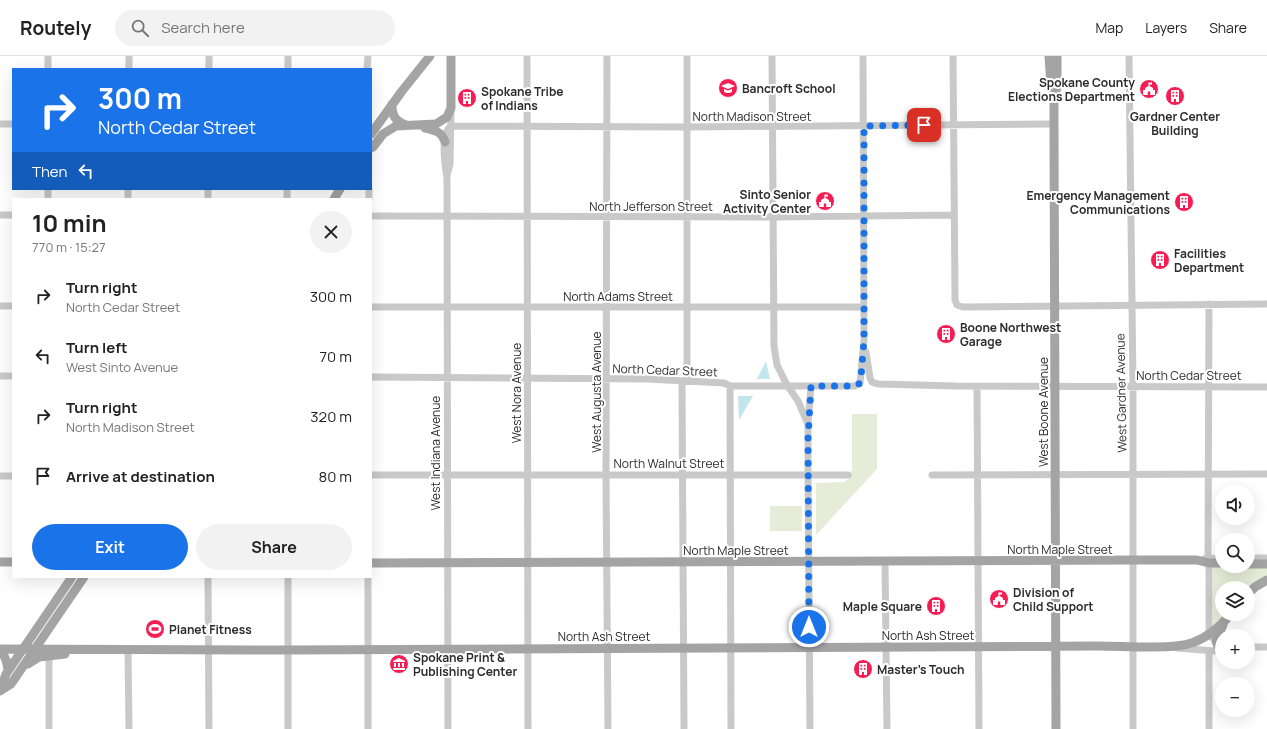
<!DOCTYPE html>
<meta charset="utf-8">
<style>
body{margin:0;font-family:Manrope,sans-serif;background:#f2f2f2;color:#222;height:100vh;display:flex;flex-direction:column;font-size:15px;white-space:nowrap}
*{box-sizing:border-box;margin:0}
p{font-size:13px;color:#767676}
.icon{flex:none;width:22px;height:22px;fill:none;stroke:currentColor;stroke-width:2;stroke-linecap:round;stroke-linejoin:round}
.map{position:relative;flex:1;overflow:hidden}
.sheet{position:absolute;left:12px;top:142px;width:360px;height:380px;display:flex;flex-direction:column;background:#fff;border-radius:0px;box-shadow:0 4px 16px #0002}
.sheet>*{flex:none}
.hud{position:absolute;left:12px;top:12px;width:360px;height:122px;border-radius:0px;box-shadow:0 4px 16px #0002;background:#1a73e8;color:#fff;overflow:hidden}
.buttons{position:absolute;left:1215px;top:429px;display:grid;gap:8px}
.buttons a{display:grid;place-items:center;width:40px;height:40px;border-radius:50%;background:#fff;box-shadow:0 4px 16px #0002;font-size:20px}
.pin{position:absolute;display:grid;place-items:center;width:34px;height:34px;color:#fff;margin:-17px;border-radius:8px;box-shadow:0 2px 6px #0006}
.me{position:absolute;width:44px;margin:-22px;rotate:0deg;stroke-linejoin:round;filter:drop-shadow(0 0 3px #0008)}
.turn{display:flex;align-items:center;gap:14px;height:84px;padding:0 20px;font-size:18px}
.turn .icon{width:52px;height:52px;stroke-width:2.5}
.turn b{display:block;font-size:28px;line-height:34px}
.then{display:flex;align-items:center;height:38px;padding:0 20px;background:#0003;gap:8px;font-size:15px}
.round{display:grid;place-items:center;flex:none;width:42px;height:42px;border-radius:21px;background:#f2f2f2}
.headline{display:flex;align-items:center;justify-content:space-between;height:68px;padding:0 20px}
h1{font-size:24px;font-weight:700;line-height:30px}
.action{display:flex;gap:8px;margin-top:auto;padding:8px 20px}
.action a{flex:1;height:46px;border-radius:24px;background:#1a73e8;color:#fff;font-size:16px;font-weight:700;line-height:46px;text-align:center}
.action a+a{background:#f2f2f2;color:#222}
ul{padding:0;list-style:none}
li{display:flex;align-items:center;gap:12px;height:60px;padding:0 20px}
li div{flex:1}
li b{display:block;font-size:15px}
li em{font-style:normal}
header{display:flex;align-items:center;gap:24px;box-sizing:border-box;height:56px;padding:0 20px;background:#fff;border-bottom:1px solid #e0e0e0}
header strong{font-size:19px}
nav{display:flex;gap:22px;margin-inline-start:auto;font-size:14px}
.search{width:280px;height:36px;background:#f2f2f2;display:flex;align-items:center;gap:10px;box-sizing:border-box;padding:0 14px;border-radius:22px;color:#767676;font-size:15px}
.map>svg:first-child{display:block}
</style>
<header>
<strong>Routely</strong>
<div class="search"><svg class="icon" aria-label="search" viewBox="0 0 24 24"><circle cx="10" cy="10" r="6"/><path d="M15 15l6 6"/></svg>Search here</div>
<nav><a>Map</a><a>Layers</a><a>Share</a></nav>
</header>
<div class="map">
<svg width="1267" height="673" viewBox="0 0 1267 673">
<rect width="100%" height="100%" fill="#fff"/>
<!-- green -->
<path fill="#e6ecd8" d="M852,358h25v55l-61,66v-52l28,-1 5,-4 3,-8z
M802,450v25h-32v-25z
M1214,510l53,2v9l-19,11h-26v26h4l-13,12v-59z"/>
<!-- water -->
<path fill="#c2e5ee" d="M766,305l4,18h-13z
M738,340h15l-14,24z"/>
<g fill="none" stroke-linecap="round" stroke-linejoin="round">
<!-- minor -->
<path stroke="#c9c9c9" stroke-width="7" d="M527,0l1,673
M607,0l-1,419 2,254
M772,0l2,290 3,19 10,20 11,16 10,23
M953,0l2,239v5l2,5 6,2 304,-3
M1129,0l4,330v343
M48,13v-13
M129,13v-13
M209,13v-13
M288,13v-13
M367,13l1,-13
M0,68h13
M451,70l236,1 367,-3
M447,119l3,-11 1,-54
M48,133v10
M128,143v-10
M208,143v-10
M287,143v-10
M369,143v-10
M0,159h13
M371,160l403,1 180,-2
M0,250h13
M371,251h493
M866,296l4,26 2,4 6,2 77,2 312,1
M0,320h13
M371,321l276,2 77,4 6,3h125l5,-3 4,-43 -1,-284
M682,325l2,348
M687,325v-325
M730,330l1,343
M977,330l2,343
M371,419h477
M932,419l335,-1
M0,420h13
M1208,502l1,-254
M1248,502h19
M1204,503l18,-1
M885,505l2,168
M1209,507v71l2,3
M208,521l1,152
M288,521v152
M368,521v152
M1248,591h19
M1177,592l37,3 8,-4
M128,594l1,79
M1209,595v78
M49,599v74
M448,673l-1,-551c-2,-12 -7,-45 4,-52
M810,673l-2,-260v-45l3,-38"/>
<!-- major -->
<path stroke="#a4a4a4" stroke-width="9" d="M1049,0l2,30 3,9v29l2,605
M1054,38l3,-6v-32
M392,48c0,12 3,17 14,21
M425,72c10,2 17,4 20,14
M371,78l31,-43 28,-35
M371,92l2,-1 10,-13 13,-8 40,-2 11,-7 4,-9v-52
M334,143l6,-10
M0,506h13
M371,507l762,-3h64l12,3h13
M1248,508h19
M1248,538l7,-7 12,-7
M1221,591l-3,-1 -2,-5 7,-16
M0,593l288,1 809,-4c16,0 33,1 49,1 39,1 58,-2 85,-33
M0,596c6,4 7,11 8,18
M28,608l11,-7 26,-3
M0,635l11,-7 73,-107
M0,635l6,-17 66,-97"/>
</g>
<g fill="none" stroke-linecap="round" stroke-linejoin="round">
<!-- route -->
<path stroke="#1a73e8" stroke-width="7" stroke-dasharray="0 12.6" d="M809,571l-1,-188 3,-53h45l4,-3 1,-6 3,-37v-214l60,-1"/>
</g>
<!-- icons -->
<defs>
<symbol id="school-disc" viewBox="-11 -11 22 22"><circle r="9.5" fill="#f51d54" stroke="#fff"/><path d="M0-5L7-2L0 1L-7-2ZM-4 1L0 2.5L4 1V4Q0 6-4 4Z" fill="#fff"/></symbol>
<symbol id="civic-disc" viewBox="-11 -11 22 22"><circle r="9.5" fill="#f51d54" stroke="#fff"/><path d="M-.6-6.5H3V-4.5H.6V-3L4-1V1h2V6H-6V1h2V-1L-.6-3ZM-1.2 2.5V6h2.4V2.5Z" fill="#fff"/></symbol>
<symbol id="building-disc" viewBox="-11 -11 22 22"><circle r="9.5" fill="#f51d54" stroke="#fff"/><path d="M-4-6H4V6H1V3H-1V6H-4ZM-2.5-4.3h1.7v1.8h-1.7ZM.8-4.3h1.7v1.8H.8ZM-2.5-1h1.7V.8h-1.7ZM.8-1h1.7V.8H.8Z" fill="#fff"/></symbol>
<symbol id="stadium-disc" viewBox="-11 -11 22 22"><circle r="9.5" fill="#f51d54" stroke="#fff"/><path d="M0-5a6.5 5 0 1 0 0 10a6.5 5 0 1 0 0-10ZM-3.5-1.8h7v3.6h-7Z" fill="#fff"/></symbol>
<symbol id="museum-disc" viewBox="-11 -11 22 22"><circle r="9.5" fill="#f51d54" stroke="#fff"/><path d="M0-6L6-3V-2H-6V-3ZM-5-1h2V3h-2ZM-1-1h2V3h-2ZM3-1h2V3H3ZM-6 4H6V6H-6Z" fill="#fff"/></symbol>
</defs>
<g fill-rule="evenodd">
<use href="#school-disc" x="717" y="21" width="22" height="22"/>
<use href="#civic-disc" x="1138" y="22" width="22" height="22"/>
<use href="#building-disc" x="1164" y="29" width="22" height="22"/>
<use href="#building-disc" x="456" y="31" width="22" height="22"/>
<use href="#civic-disc" x="814" y="134" width="22" height="22"/>
<use href="#building-disc" x="1173" y="135" width="22" height="22"/>
<use href="#building-disc" x="1149" y="193" width="22" height="22"/>
<use href="#building-disc" x="935" y="267" width="22" height="22"/>
<use href="#civic-disc" x="988" y="532" width="22" height="22"/>
<use href="#building-disc" x="925" y="539" width="22" height="22"/>
<use href="#stadium-disc" x="144" y="562" width="22" height="22"/>
<use href="#museum-disc" x="388" y="597" width="22" height="22"/>
<use href="#building-disc" x="852" y="602" width="22" height="22"/>
</g>
<g text-anchor="middle" dominant-baseline="central" stroke-width="4" stroke-linejoin="round" paint-order="stroke">
<!-- poi labels -->
<g font-size="12" font-weight="bold" fill="#2c2c2c" stroke="#fff" text-anchor="start">
<text x="1135" y="26" text-anchor="end">Spokane County<tspan x="1135" dy="14">Elections Department</tspan></text>
<text x="742" y="32">Bancroft School</text>
<text x="481" y="35">Spokane Tribe<tspan x="481" dy="14">of Indians</tspan></text>
<text x="1175" y="60" text-anchor="middle">Gardner Center<tspan x="1175" dy="14">Building</tspan></text>
<text x="811" y="138" text-anchor="end">Sinto Senior<tspan x="811" dy="14">Activity Center</tspan></text>
<text x="1170" y="139" text-anchor="end">Emergency Management<tspan x="1170" dy="14">Communications</tspan></text>
<text x="1174" y="197">Facilities<tspan x="1174" dy="14">Department</tspan></text>
<text x="960" y="271">Boone Northwest<tspan x="960" dy="14">Garage</tspan></text>
<text x="1013" y="536">Division of<tspan x="1013" dy="14">Child Support</tspan></text>
<text x="922" y="550" text-anchor="end">Maple Square</text>
<text x="169" y="573">Planet Fitness</text>
<text x="413" y="601">Spokane Print &amp;<tspan x="413" dy="14">Publishing Center</tspan></text>
<text x="877" y="613">Master's Touch</text>
</g>
<!-- street labels -->
<g font-size="12" fill="#2c2c2c" stroke="#fff">
<text x="752" y="60">North Madison Street</text>
<text x="651" y="150">North Jefferson Street</text>
<text x="618" y="240">North Adams Street</text>
<text transform="translate(665 314) rotate(2)">North Cedar Street</text>
<text x="1189" y="319">North Cedar Street</text>
<text transform="translate(596 336) rotate(-90)">West Augusta Avenue</text>
<text transform="translate(516 337) rotate(-90)">West Nora Avenue</text>
<text transform="translate(1121 337) rotate(-91)">West Gardner Avenue</text>
<text transform="translate(1043 356) rotate(-90)">West Boone Avenue</text>
<text transform="translate(435 397) rotate(-90)">West Indiana Avenue</text>
<text x="669" y="407">North Walnut Street</text>
<text x="1060" y="493">North Maple Street</text>
<text x="736" y="494">North Maple Street</text>
<text x="928" y="579">North Ash Street</text>
<text x="604" y="580">North Ash Street</text>
</g>
</g>
</svg>
<div class="buttons">
<a><svg class="icon" aria-label="sound" viewBox="0 0 24 24"><path d="M4 9h4l5-4v14l-5-4H4zM17 9q2 3 0 6"/></svg></a>
<a><svg class="icon" aria-label="search" viewBox="0 0 24 24"><circle cx="10" cy="10" r="6"/><path d="M15 15l6 6"/></svg></a>
<a><svg class="icon" aria-label="layers" viewBox="0 0 24 24"><path d="M12 4l9 5-9 5-9-5zM3 14l9 5 9-5"/></svg></a>
<a>+</a>
<a>−</a>
</div>
<div class="pin" style="left:924px;top:69px;background:#d93025"><svg class="icon" aria-label="arrive" viewBox="0 0 24 24"><path d="M6 21V4h12l-3 4 3 4H6"/></svg></div>
<svg class="me" style="left:809px;top:571px" viewBox="-20 -20 40 40"><circle r="17" fill="#1a73e8" stroke="#fff" stroke-width="3"/><path d="M0-11L8 9 0 5-8 9z" fill="#fff"/></svg>
<div class="hud">
<div class="turn"><svg class="icon" aria-label="right" viewBox="0 0 24 24"><path d="M7 20v-9h11M14 6l5 5-5 5"/></svg><div><b>300 m</b>North Cedar Street</div></div>
<div class="then">Then<svg class="icon" aria-label="left" viewBox="0 0 24 24"><path d="M17 20v-9H6M10 6l-5 5 5 5"/></svg></div>
</div>
<section class="sheet">
<div class="headline"><div><h1>10 min</h1><p>770 m · 15:27</p></div><a class="round"><svg class="icon" aria-label="close" viewBox="0 0 24 24"><path d="M6 6l12 12M18 6L6 18"/></svg></a></div>
<ul>
<li><svg class="icon" aria-label="right" viewBox="0 0 24 24"><path d="M7 20v-9h11M14 6l5 5-5 5"/></svg><div><b>Turn right</b><p>North Cedar Street</p></div><em>300 m</em></li>
<li><svg class="icon" aria-label="left" viewBox="0 0 24 24"><path d="M17 20v-9H6M10 6l-5 5 5 5"/></svg><div><b>Turn left</b><p>West Sinto Avenue</p></div><em>70 m</em></li>
<li><svg class="icon" aria-label="right" viewBox="0 0 24 24"><path d="M7 20v-9h11M14 6l5 5-5 5"/></svg><div><b>Turn right</b><p>North Madison Street</p></div><em>320 m</em></li>
<li><svg class="icon" aria-label="arrive" viewBox="0 0 24 24"><path d="M6 21V4h12l-3 4 3 4H6"/></svg><div><b>Arrive at destination</b></div><em>80 m</em></li>
</ul>
<div class="action"><a>Exit</a><a>Share</a></div>
</section>
</div>
